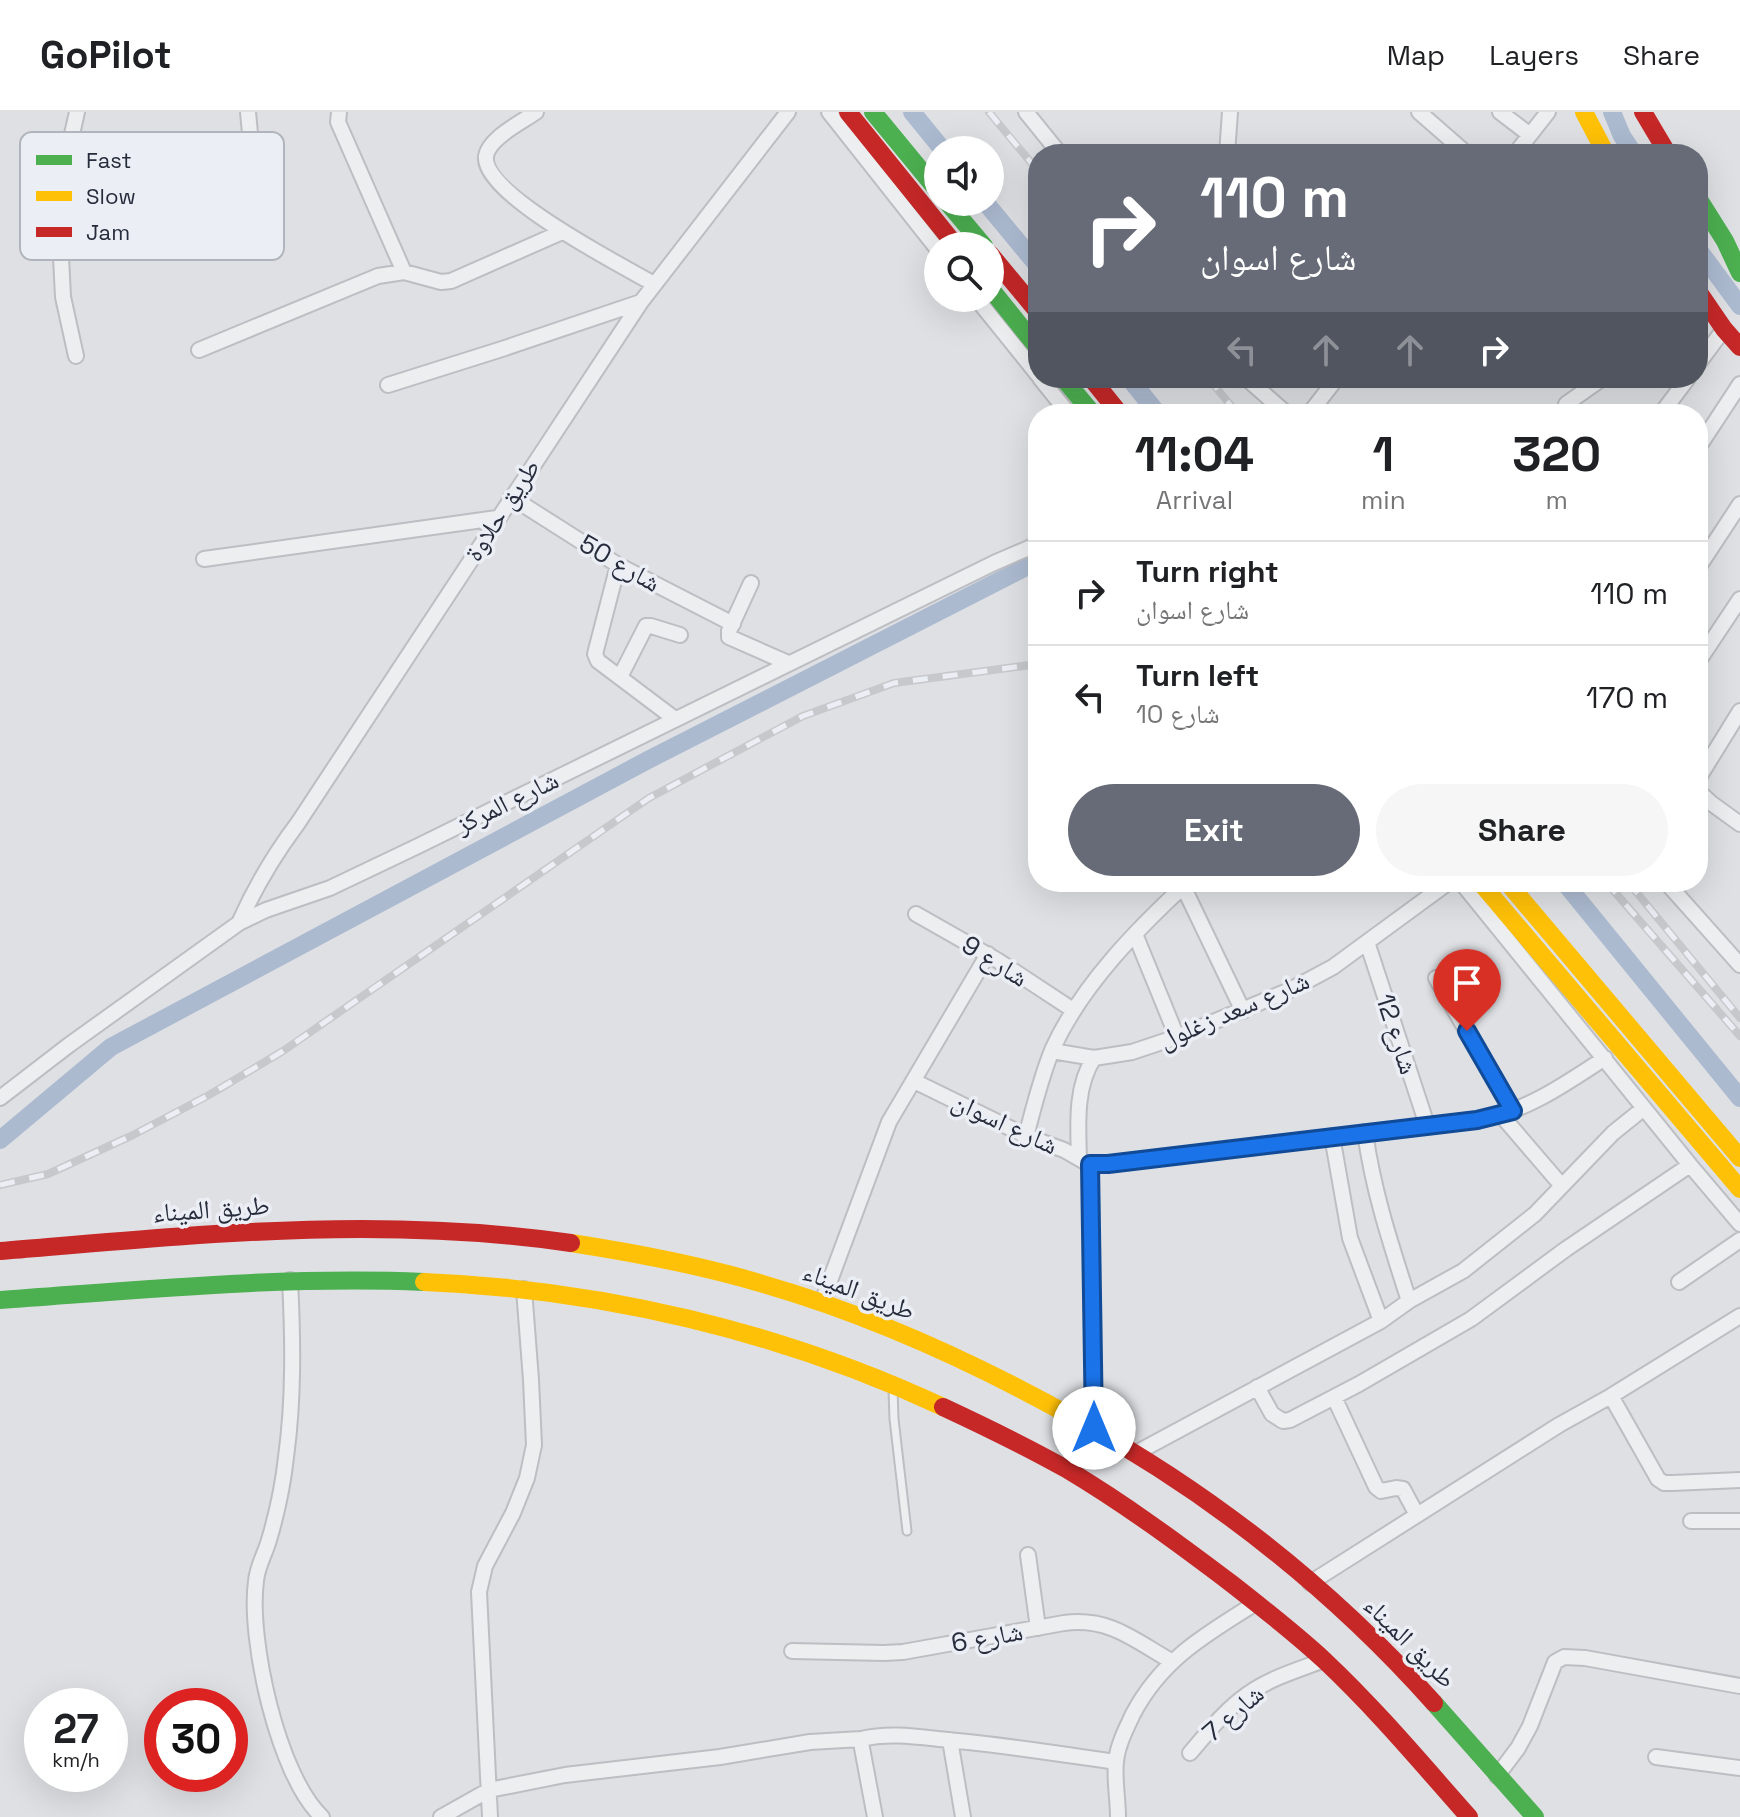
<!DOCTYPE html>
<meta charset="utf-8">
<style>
body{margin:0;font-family:"Space Grotesk","Noto Naskh Arabic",sans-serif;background:#f6f6f6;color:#202124;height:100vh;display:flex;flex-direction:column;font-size:30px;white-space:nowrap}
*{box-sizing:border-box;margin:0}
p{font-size:26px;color:#757577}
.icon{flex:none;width:44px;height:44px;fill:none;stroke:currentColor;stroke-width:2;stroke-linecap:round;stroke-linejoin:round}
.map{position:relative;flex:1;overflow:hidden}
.details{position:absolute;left:1028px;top:292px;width:680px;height:488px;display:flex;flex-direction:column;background:#fff;border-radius:32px;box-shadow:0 8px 32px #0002}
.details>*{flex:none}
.hud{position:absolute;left:1028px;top:32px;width:680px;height:244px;border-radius:32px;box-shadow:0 8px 32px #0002;background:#666b77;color:#fff;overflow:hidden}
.tools{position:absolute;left:924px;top:24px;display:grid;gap:16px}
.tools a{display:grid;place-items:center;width:80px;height:80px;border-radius:50%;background:#fff;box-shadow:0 8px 32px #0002;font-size:40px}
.speed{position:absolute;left:24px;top:1576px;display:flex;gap:16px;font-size:40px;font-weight:700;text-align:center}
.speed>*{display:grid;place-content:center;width:104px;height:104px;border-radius:50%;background:#fff;box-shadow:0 8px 32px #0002;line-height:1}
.speed small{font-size:20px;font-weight:400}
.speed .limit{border:12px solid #d22;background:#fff;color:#111}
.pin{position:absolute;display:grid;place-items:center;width:68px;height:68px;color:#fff;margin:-82px -34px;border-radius:50% 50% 50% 0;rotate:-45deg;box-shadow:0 0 8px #0007}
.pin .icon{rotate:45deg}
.me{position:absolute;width:88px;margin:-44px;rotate:0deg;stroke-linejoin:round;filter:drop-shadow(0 0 6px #0008)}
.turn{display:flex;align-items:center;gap:28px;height:168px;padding:0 40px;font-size:36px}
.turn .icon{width:104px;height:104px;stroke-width:2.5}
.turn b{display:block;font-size:56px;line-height:68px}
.lanes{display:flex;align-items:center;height:76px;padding:0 40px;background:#0003;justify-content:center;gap:40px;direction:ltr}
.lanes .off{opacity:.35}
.eta{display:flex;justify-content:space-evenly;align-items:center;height:136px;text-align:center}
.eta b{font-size:48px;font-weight:600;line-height:56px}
.action{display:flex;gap:16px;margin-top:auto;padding:16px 40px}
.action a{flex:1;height:92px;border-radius:48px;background:#666b77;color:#fff;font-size:32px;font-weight:600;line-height:92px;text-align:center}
.action a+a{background:#f6f6f6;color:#202124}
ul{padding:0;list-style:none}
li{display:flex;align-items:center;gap:24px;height:104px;padding:0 40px;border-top:2px solid #e0e0e0}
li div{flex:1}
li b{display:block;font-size:30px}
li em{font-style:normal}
header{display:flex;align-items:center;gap:48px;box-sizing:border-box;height:112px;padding:0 40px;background:#fff;border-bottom:2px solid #e0e0e0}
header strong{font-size:38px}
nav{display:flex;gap:44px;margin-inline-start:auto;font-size:28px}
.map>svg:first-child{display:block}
</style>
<header>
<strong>GoPilot</strong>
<nav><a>Map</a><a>Layers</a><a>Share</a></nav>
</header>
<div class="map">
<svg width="1740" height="1705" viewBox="0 0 1740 1705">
<rect width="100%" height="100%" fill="#dee0e4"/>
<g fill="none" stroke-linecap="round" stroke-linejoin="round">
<!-- canal -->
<path stroke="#acbad0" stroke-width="18" d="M912,0l31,38
M1612,0l10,24 12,18
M985,90l53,64
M1698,137l42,57
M1129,266l29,36
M1564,770l176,216
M0,1028l111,-93 535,-286 392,-200"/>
<defs>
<path id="lane" d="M893,1278l1,29 13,112"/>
<path id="street" d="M248,0l3,32
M339,0l-1,10 66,150
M536,0c-14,10 -47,26 -50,44 -5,38 137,110 168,128
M829,0l109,138
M1026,0l34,42
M1419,0l48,42
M1500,0l30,23
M1227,42l3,-42
M1515,42l33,-42
M976,186l62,77
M199,238l179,-74 26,-4 37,10 10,-1 111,-49
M76,244l-13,-59 -5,-101 19,-84
M1698,252l26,-35
M1040,266l29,36
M1246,266l41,36
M388,273l114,-36 139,-47
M1566,292l37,-26
M1309,302l28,-36
M1661,302l27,-36
M1698,336l42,-64
M511,385l107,68 115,59
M204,447l293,-41
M618,453l-23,89 3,7 77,58
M1698,456l42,-64
M751,471l-22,48v6l59,26
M1698,550l42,-63
M620,565l26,-51h5l29,9
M1698,667l42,-68
M1698,679l13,12 29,21
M1461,770l229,283 50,59
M1666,770l74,83
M1183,774l60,125
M916,802l81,46 76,50
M239,811c16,-36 35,-68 59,-100l343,-521 147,-190
M1135,822l42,103
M1367,830l60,183
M1436,866l77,133
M1052,939l42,7
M914,969l112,55 38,14 21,12 13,3 391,-47c44,-11 79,-36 116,-60
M0,986l69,-53 170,-122 27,-13 64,-22 86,-41 578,-284 44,-19
M1501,1003l61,71
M1365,1020c8,59 26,113 44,169
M1026,1024c8,-29 15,-60 27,-88 29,-63 84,-119 135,-166
M1332,1024l18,102 31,83
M1079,1046c-1,-32 -4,-72 15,-100l38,-6 45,-15 113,-47 43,-23 116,-85
M1090,1052l4,264
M290,1168c3,59 4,118 -4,177 -3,28 -9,56 -17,83 -4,14 -12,27 -13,41 -8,58 22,195 66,236
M1679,1170l61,-42
M822,1190l67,-180 99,-168
M1257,1275l15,27 11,7 7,-1 69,-36 112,-65 95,-70 124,-84
M1611,1284l47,83 6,4h8l68,-3
M1334,1285l42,90 5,4 15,-3 7,1 14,26
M1136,1341l245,-132 28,-20 54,-30 72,-57 78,-81 31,-25
M1691,1409h49
M1028,1443l10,73
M1310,1471l249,-158 52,-29 129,-80
M792,1539l92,2 19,-1 161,-29c45,-6 70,17 107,38
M950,1628l13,77
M1190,1641c18,-21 35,-43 58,-59 22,-16 50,-24 76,-34
M1656,1645l84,11
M1497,1664l21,-28 12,-22 25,-64 9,-5 21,1 155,28
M441,1705l48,-27 76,-15 155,-18 90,-15 51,-3
M490,1705l-11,-225 6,-26 28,-53 14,-35 7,-33 -3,-65 -7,-91
M875,1705l-13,-69 -1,-9c29,-7 58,-2 87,1 56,5 112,14 168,22
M1118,1705c0,-19 -4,-37 -2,-56 2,-17 10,-32 17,-47 29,-55 72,-79 123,-111"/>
</defs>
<!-- lane casing -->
<use href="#lane" stroke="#bdbec2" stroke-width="11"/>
<!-- street casing -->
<use href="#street" stroke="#bdbec2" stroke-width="18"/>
<!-- lane -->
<use href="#lane" stroke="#edeef0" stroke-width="7"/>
<!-- street -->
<use href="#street" stroke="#edeef0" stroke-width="14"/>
<!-- fast -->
<path stroke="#4caf50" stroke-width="18" d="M873,0l65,79
M1698,86l27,43 15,32
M947,90l37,44
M990,176l48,60
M1063,266l30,36
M0,1188c141,-10 282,-24 424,-18
M1434,1591l101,114"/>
<!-- slow -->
<path stroke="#ffc107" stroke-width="18" d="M1584,0l22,42
M1480,770l260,307
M1507,770l233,276
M571,1131c65,10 129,22 192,41 111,32 219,82 320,139
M424,1170c178,7 358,50 519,125"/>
<!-- jam -->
<path stroke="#c62828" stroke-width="18" d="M848,0l108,134
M1643,0l25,42
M990,142l48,58
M1698,179l26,38 16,18
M1091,266l29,36
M0,1139c192,-16 379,-36 571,-8
M943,1295c43,20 84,40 125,63 57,34 111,74 164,114 32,25 64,50 93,77 52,49 97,103 144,156
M1083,1311c131,73 251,168 351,280"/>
<defs>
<path id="rail" d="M989,0l49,59
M1208,266l30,36
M1606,770l134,154
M1628,770l112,136
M0,1073l48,-11 85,-39 76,-40 74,-44 366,-253 154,-82 91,-33 144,-19"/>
</defs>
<!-- rail casing -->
<use href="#rail" stroke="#c7c8cb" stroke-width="8"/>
<!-- rail -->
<use href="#rail" stroke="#ebeef4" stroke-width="5" stroke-dasharray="15" stroke-linecap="butt"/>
</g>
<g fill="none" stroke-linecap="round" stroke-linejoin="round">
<defs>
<path id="route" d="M1094,1316l-4,-264h18l369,-44 36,-9 -46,-80"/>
</defs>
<!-- route casing -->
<use href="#route" stroke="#114b97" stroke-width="20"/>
<!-- route -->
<use href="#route" stroke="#1a73e8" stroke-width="14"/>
</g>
<g text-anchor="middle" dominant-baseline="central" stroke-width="7" stroke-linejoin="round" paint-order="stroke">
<!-- street labels -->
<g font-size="26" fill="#262c3c" stroke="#ebeef4">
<text transform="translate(502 398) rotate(-57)">طريق حلاوة</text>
<text transform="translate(620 451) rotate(30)">شارع 50</text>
<text transform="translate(507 690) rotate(-26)">شارع المركز</text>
<text transform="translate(995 849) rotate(32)">شارع 9</text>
<text transform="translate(1234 898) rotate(-23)">شارع سعد زغلول</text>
<text transform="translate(1397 922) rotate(72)">شارع 12</text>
<text transform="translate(1005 1011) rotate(25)">شارع اسوان</text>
<text transform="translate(211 1097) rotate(-4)">طريق الميناء</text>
<text transform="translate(859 1179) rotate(21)">طريق الميناء</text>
<text transform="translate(987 1525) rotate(-10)">شارع 6</text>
<text transform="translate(1410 1530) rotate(45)">طريق الميناء</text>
<text transform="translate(1233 1601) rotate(-41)">شارع 7</text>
</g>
</g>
<!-- legend -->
<rect x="20" y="20" width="264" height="128" rx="12" fill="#ebeef4" stroke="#b0b4bd" stroke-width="2"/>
<rect x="36" y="43" width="36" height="10" fill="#4caf50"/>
<rect x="36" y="79" width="36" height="10" fill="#ffc107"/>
<rect x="36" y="115" width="36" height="10" fill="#c62828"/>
<g font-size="22" fill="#262c3c">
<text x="86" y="56">Fast</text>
<text x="86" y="92">Slow</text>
<text x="86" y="128">Jam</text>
</g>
</svg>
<div class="tools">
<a><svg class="icon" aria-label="sound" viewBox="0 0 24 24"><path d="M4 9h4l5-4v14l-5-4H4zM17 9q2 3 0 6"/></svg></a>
<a><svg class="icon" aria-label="search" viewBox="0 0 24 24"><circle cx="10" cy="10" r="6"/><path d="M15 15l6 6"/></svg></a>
</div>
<div class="speed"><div>27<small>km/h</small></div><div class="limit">30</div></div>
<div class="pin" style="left:1467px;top:919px;background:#d93025"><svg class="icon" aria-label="arrive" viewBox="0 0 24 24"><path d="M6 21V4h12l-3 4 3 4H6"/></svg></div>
<svg class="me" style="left:1094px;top:1316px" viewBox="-20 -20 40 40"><circle r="19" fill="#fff"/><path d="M0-13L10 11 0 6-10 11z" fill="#1a73e8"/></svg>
<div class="hud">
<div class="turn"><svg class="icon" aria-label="right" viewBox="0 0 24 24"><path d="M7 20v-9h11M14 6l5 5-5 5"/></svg><div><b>110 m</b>شارع اسوان</div></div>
<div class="lanes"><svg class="icon off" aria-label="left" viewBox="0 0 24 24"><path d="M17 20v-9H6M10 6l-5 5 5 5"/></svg><svg class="icon off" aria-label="ahead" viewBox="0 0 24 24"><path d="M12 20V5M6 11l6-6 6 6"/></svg><svg class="icon off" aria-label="ahead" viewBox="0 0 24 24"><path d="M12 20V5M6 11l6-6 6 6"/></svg><svg class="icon" aria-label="right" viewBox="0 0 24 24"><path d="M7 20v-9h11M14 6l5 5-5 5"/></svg></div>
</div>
<section class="details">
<div class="eta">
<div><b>11:04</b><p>Arrival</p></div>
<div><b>1</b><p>min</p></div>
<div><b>320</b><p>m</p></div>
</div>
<ul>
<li><svg class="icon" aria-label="right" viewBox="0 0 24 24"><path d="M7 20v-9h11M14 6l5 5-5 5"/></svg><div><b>Turn right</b><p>شارع اسوان</p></div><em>110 m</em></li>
<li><svg class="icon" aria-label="left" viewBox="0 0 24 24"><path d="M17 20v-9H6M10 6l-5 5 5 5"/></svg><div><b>Turn left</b><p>شارع 10</p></div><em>170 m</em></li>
</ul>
<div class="action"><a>Exit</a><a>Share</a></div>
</section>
</div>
